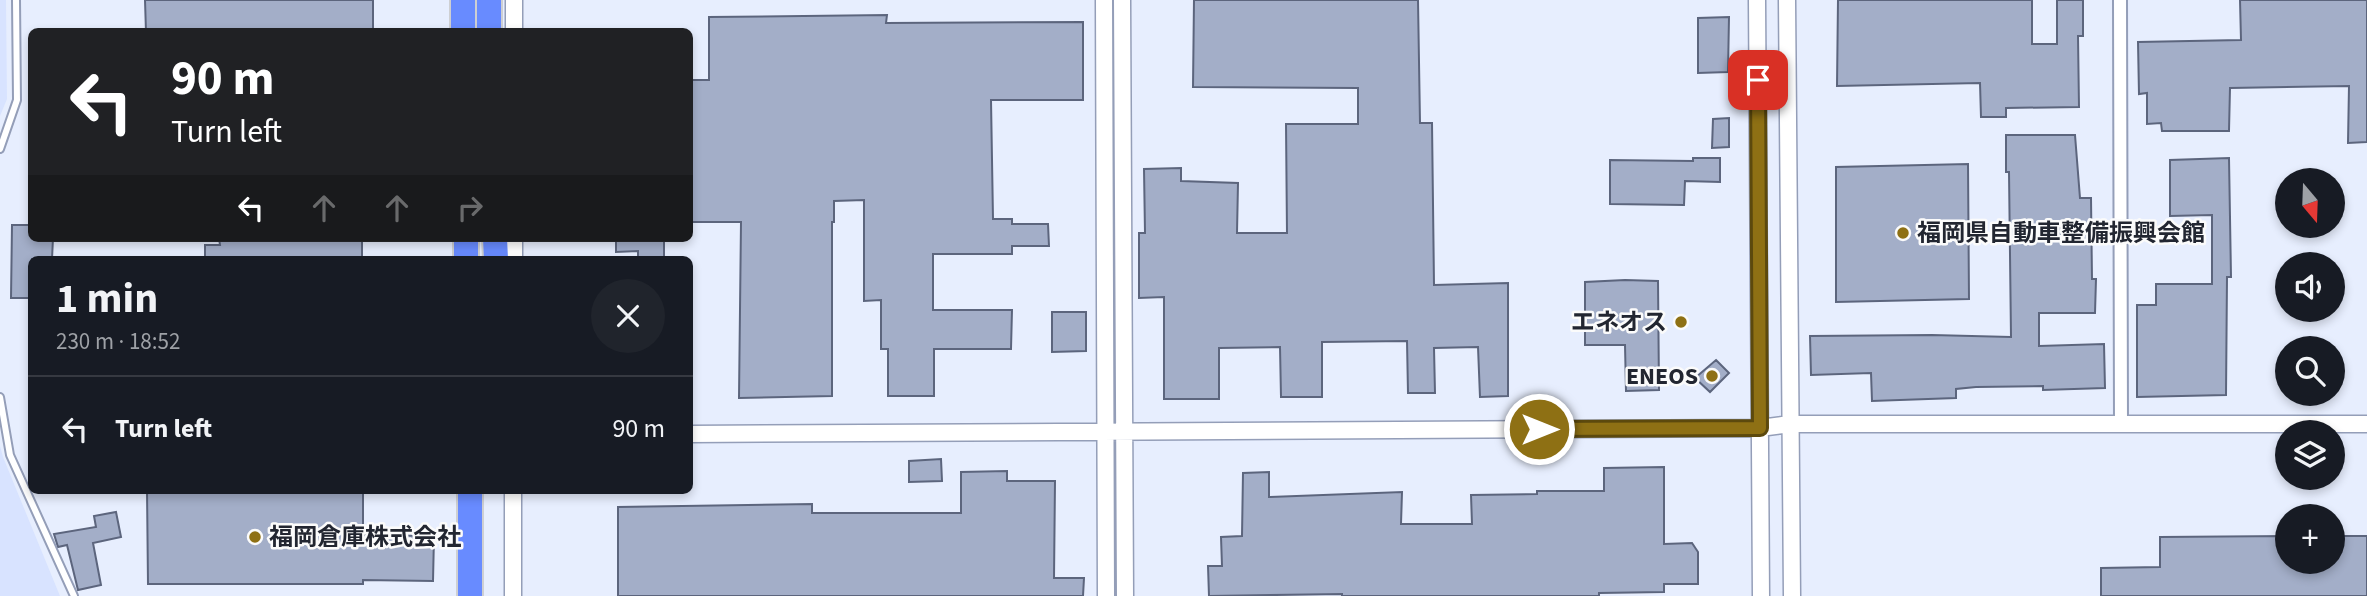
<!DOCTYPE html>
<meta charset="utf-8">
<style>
body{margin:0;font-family:"Source Sans 3","Noto Sans JP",sans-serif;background:#20242c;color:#f1f3f6;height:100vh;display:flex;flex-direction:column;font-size:26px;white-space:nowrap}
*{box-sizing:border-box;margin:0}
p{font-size:23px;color:#9ea1a6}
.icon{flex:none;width:38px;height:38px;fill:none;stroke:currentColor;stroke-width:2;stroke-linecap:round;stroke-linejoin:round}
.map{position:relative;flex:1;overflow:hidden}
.sheet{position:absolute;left:28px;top:256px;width:665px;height:238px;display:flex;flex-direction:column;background:#171b24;border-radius:10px;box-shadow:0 4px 10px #0003}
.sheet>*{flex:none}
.banner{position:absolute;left:28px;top:28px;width:665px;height:214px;border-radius:10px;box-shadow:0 4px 10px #0003;background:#202124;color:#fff;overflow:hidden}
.needle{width:46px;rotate:161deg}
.buttons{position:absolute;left:2275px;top:168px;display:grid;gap:14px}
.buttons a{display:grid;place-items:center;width:70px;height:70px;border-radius:50%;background:#171b24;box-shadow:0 4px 10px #0003;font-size:35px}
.pin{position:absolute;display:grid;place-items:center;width:60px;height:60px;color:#fff;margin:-30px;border-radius:14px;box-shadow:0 4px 10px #0006}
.me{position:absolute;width:77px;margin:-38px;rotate:90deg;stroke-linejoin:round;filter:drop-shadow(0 0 5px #0008)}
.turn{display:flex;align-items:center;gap:24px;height:147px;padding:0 28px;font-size:32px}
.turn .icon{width:91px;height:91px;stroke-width:2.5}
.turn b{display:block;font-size:49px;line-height:60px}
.lanes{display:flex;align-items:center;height:66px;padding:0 28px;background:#0003;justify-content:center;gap:35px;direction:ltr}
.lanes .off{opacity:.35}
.round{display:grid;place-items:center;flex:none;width:74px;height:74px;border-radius:37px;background:#20242c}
.overview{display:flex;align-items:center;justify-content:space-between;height:119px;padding:0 28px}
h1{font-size:42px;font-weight:700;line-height:52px}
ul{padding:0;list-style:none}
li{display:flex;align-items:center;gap:21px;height:105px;padding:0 28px;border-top:2px solid #363941}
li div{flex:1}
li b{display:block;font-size:26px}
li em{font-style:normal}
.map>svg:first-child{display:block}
</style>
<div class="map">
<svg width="2367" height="596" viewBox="0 0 2367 596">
<rect width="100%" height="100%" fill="#e7eefe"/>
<!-- built -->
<path fill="#d8e3ff" d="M0,0h6l1,99 -7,17z
M0,446l3,11 57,139h-60z"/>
<!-- building -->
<path fill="#a3aec8" stroke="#5c657d" stroke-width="2" d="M145,0h228v32h-227z
M1194,0h224l2,123h12l2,162 74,-2v113l-28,1 -2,-50 -44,1 1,45h-27l-1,-52 -85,1v55h-41l-1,-50 -61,1v51h-55v-102l-25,1v-65h6l-1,-64 37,-1v13l57,2 -1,50h50l-1,-109h72v-36l-165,-1z
M1838,0h194v44h25v-44h26v36h-5l1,71 -73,1v9h-25l-1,-34 -143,3z
M2240,0h127v142l-19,1 1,-57 -119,2 -1,43h-67l-1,-8 -14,1v-31l-8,1 -1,-52 103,-2z
M887,15l-1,8 197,-1v78h-92l2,119h19v5h36l1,22h-37v8h-79v56h79l-1,39h-77v47h-46v-47h-7v-49l-17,1v-101l-30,1v21h-2v174l-93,2 2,-176h-51v-142h19v-63z
M1729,17l-1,55 -30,1v-55z
M1729,118v29l-17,1 1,-29z
M2006,135h69l5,63h11l1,81h4l-1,34h-56v33l65,-2 1,44 -62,2v-4l-67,1 -20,2v9l-84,3 -1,-28 -60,2 -1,-39 122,-1 79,2 -2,-165h-3z
M1693,158h27v24l-35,-1 -1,24 -74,-1v-44l83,1z
M2229,158l2,119h-4l-1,118 -89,2v-92h19v-21h56v-69l-42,1v-56z
M1968,164l1,135 -133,3v-135z
M12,225h20v13h21l-1,21h-20v39h-21z
M219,238h143v21h-157v-14h15z
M616,238h48v21h-26v-8l-22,1z
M1625,280l33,1 1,109 -33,1 -1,-46h-40v-63z
M1052,312h34v39l-34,1z
M1716,360l13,13 -19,19 -15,-14z
M941,459l1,22 -33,1v-21z
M1664,467v77l28,-1 6,9v32h-34v8l-65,1v3h-257v-2l-133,2 -1,-30h14l-1,-29 21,-1 1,-63 26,-1v25l133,-5 -1,32h71l-1,-29 66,-1v-3h67v-23z
M1007,471v10h48l-1,97h30l-1,18h-465v-89l194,-3v9h149v-41z
M147,490h216v45l71,1 -1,45 -70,-1v4h-215z
M116,512l5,25 -28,6 8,42 -23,5 -11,-45 -9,2 -4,-13 42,-7 -2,-11z
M2287,536v26h46v-26h34v60h-266v-28l59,-1v-30z"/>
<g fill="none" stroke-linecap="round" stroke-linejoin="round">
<defs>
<path id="service" d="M0,149l17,-49 -1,-100
M0,397l10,58 64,141"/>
<path id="minor" d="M2120,0l1,425"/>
<path id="tertiary" d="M514,0v32
M1104,0l2,596
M1122,0l3,596
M1757,0l4,596
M1787,0l5,596
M514,259v-21
M690,434l1070,-6 30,-4h577
M513,490v106"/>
<path id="motorway" d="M463,0v32
M489,0v32
M466,238v21
M495,238l1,21
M470,490v106"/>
</defs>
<!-- service casing -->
<use href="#service" stroke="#949eb8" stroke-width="10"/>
<!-- minor casing -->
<use href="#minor" stroke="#949eb8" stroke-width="16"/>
<!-- tertiary casing -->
<use href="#tertiary" stroke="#949eb8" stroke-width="19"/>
<!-- motorway casing -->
<use href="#motorway" stroke="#cecfd2" stroke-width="28"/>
<!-- service -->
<use href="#service" stroke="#fff" stroke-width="6"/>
<!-- minor -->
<use href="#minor" stroke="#fff" stroke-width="12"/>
<!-- tertiary -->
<use href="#tertiary" stroke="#fff" stroke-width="16"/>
<!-- motorway -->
<use href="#motorway" stroke="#688bff" stroke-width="24"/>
</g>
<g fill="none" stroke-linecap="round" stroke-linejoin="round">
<defs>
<path id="route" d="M1539,429l221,-1 -2,-348"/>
</defs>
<!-- route casing -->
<use href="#route" stroke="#5c490d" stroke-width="18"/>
<!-- route -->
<use href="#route" stroke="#8e7014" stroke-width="12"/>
</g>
<!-- markers -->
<g fill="#8e7014" stroke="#fbfbfb" stroke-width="2.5">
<circle cx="1903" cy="233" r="7"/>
<circle cx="1681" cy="322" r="7"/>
<circle cx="1712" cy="376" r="7"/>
<circle cx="255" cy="537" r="7"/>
</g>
<g text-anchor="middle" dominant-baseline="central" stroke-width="5" stroke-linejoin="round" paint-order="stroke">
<!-- poi labels -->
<g font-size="24" font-weight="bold" fill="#222631" stroke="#fbfbfb" text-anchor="start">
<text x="1917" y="233">福岡県自動車整備振興会館</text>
<text x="1667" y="322" text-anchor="end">エネオス</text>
<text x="1698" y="376" text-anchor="end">ENEOS</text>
<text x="269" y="537">福岡倉庫株式会社</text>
</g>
</g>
</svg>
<div class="buttons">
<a><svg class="needle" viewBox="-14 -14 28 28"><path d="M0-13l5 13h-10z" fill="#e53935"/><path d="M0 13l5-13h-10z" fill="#9ea1a6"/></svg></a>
<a><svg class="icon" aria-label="sound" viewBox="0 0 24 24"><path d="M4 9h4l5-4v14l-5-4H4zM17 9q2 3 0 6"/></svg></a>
<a><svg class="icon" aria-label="search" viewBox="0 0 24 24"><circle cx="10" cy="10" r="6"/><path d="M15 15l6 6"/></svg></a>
<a><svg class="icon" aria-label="layers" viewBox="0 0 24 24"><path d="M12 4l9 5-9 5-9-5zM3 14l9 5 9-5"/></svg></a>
<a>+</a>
</div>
<div class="pin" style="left:1758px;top:80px;background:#d93025"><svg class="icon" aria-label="arrive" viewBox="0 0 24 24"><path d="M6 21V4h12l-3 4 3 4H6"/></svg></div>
<svg class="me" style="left:1539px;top:429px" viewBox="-20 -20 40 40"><circle r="17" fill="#8e7014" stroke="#fff" stroke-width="3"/><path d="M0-11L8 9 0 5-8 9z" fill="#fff"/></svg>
<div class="banner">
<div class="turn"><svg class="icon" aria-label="left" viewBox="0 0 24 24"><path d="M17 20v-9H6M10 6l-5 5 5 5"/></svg><div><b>90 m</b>Turn left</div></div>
<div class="lanes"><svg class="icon" aria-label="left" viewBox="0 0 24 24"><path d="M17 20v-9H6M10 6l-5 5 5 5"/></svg><svg class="icon off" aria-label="ahead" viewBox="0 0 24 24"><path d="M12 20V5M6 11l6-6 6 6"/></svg><svg class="icon off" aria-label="ahead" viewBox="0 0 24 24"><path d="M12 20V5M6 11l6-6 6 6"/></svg><svg class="icon off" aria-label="right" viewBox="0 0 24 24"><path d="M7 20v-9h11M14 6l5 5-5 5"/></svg></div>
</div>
<section class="sheet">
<div class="overview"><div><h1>1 min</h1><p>230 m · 18:52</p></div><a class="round"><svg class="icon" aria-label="close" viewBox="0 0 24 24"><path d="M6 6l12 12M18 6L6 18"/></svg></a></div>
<ul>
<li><svg class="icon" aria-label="left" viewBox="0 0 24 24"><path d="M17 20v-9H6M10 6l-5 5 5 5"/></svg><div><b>Turn left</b></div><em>90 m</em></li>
</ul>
</section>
</div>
